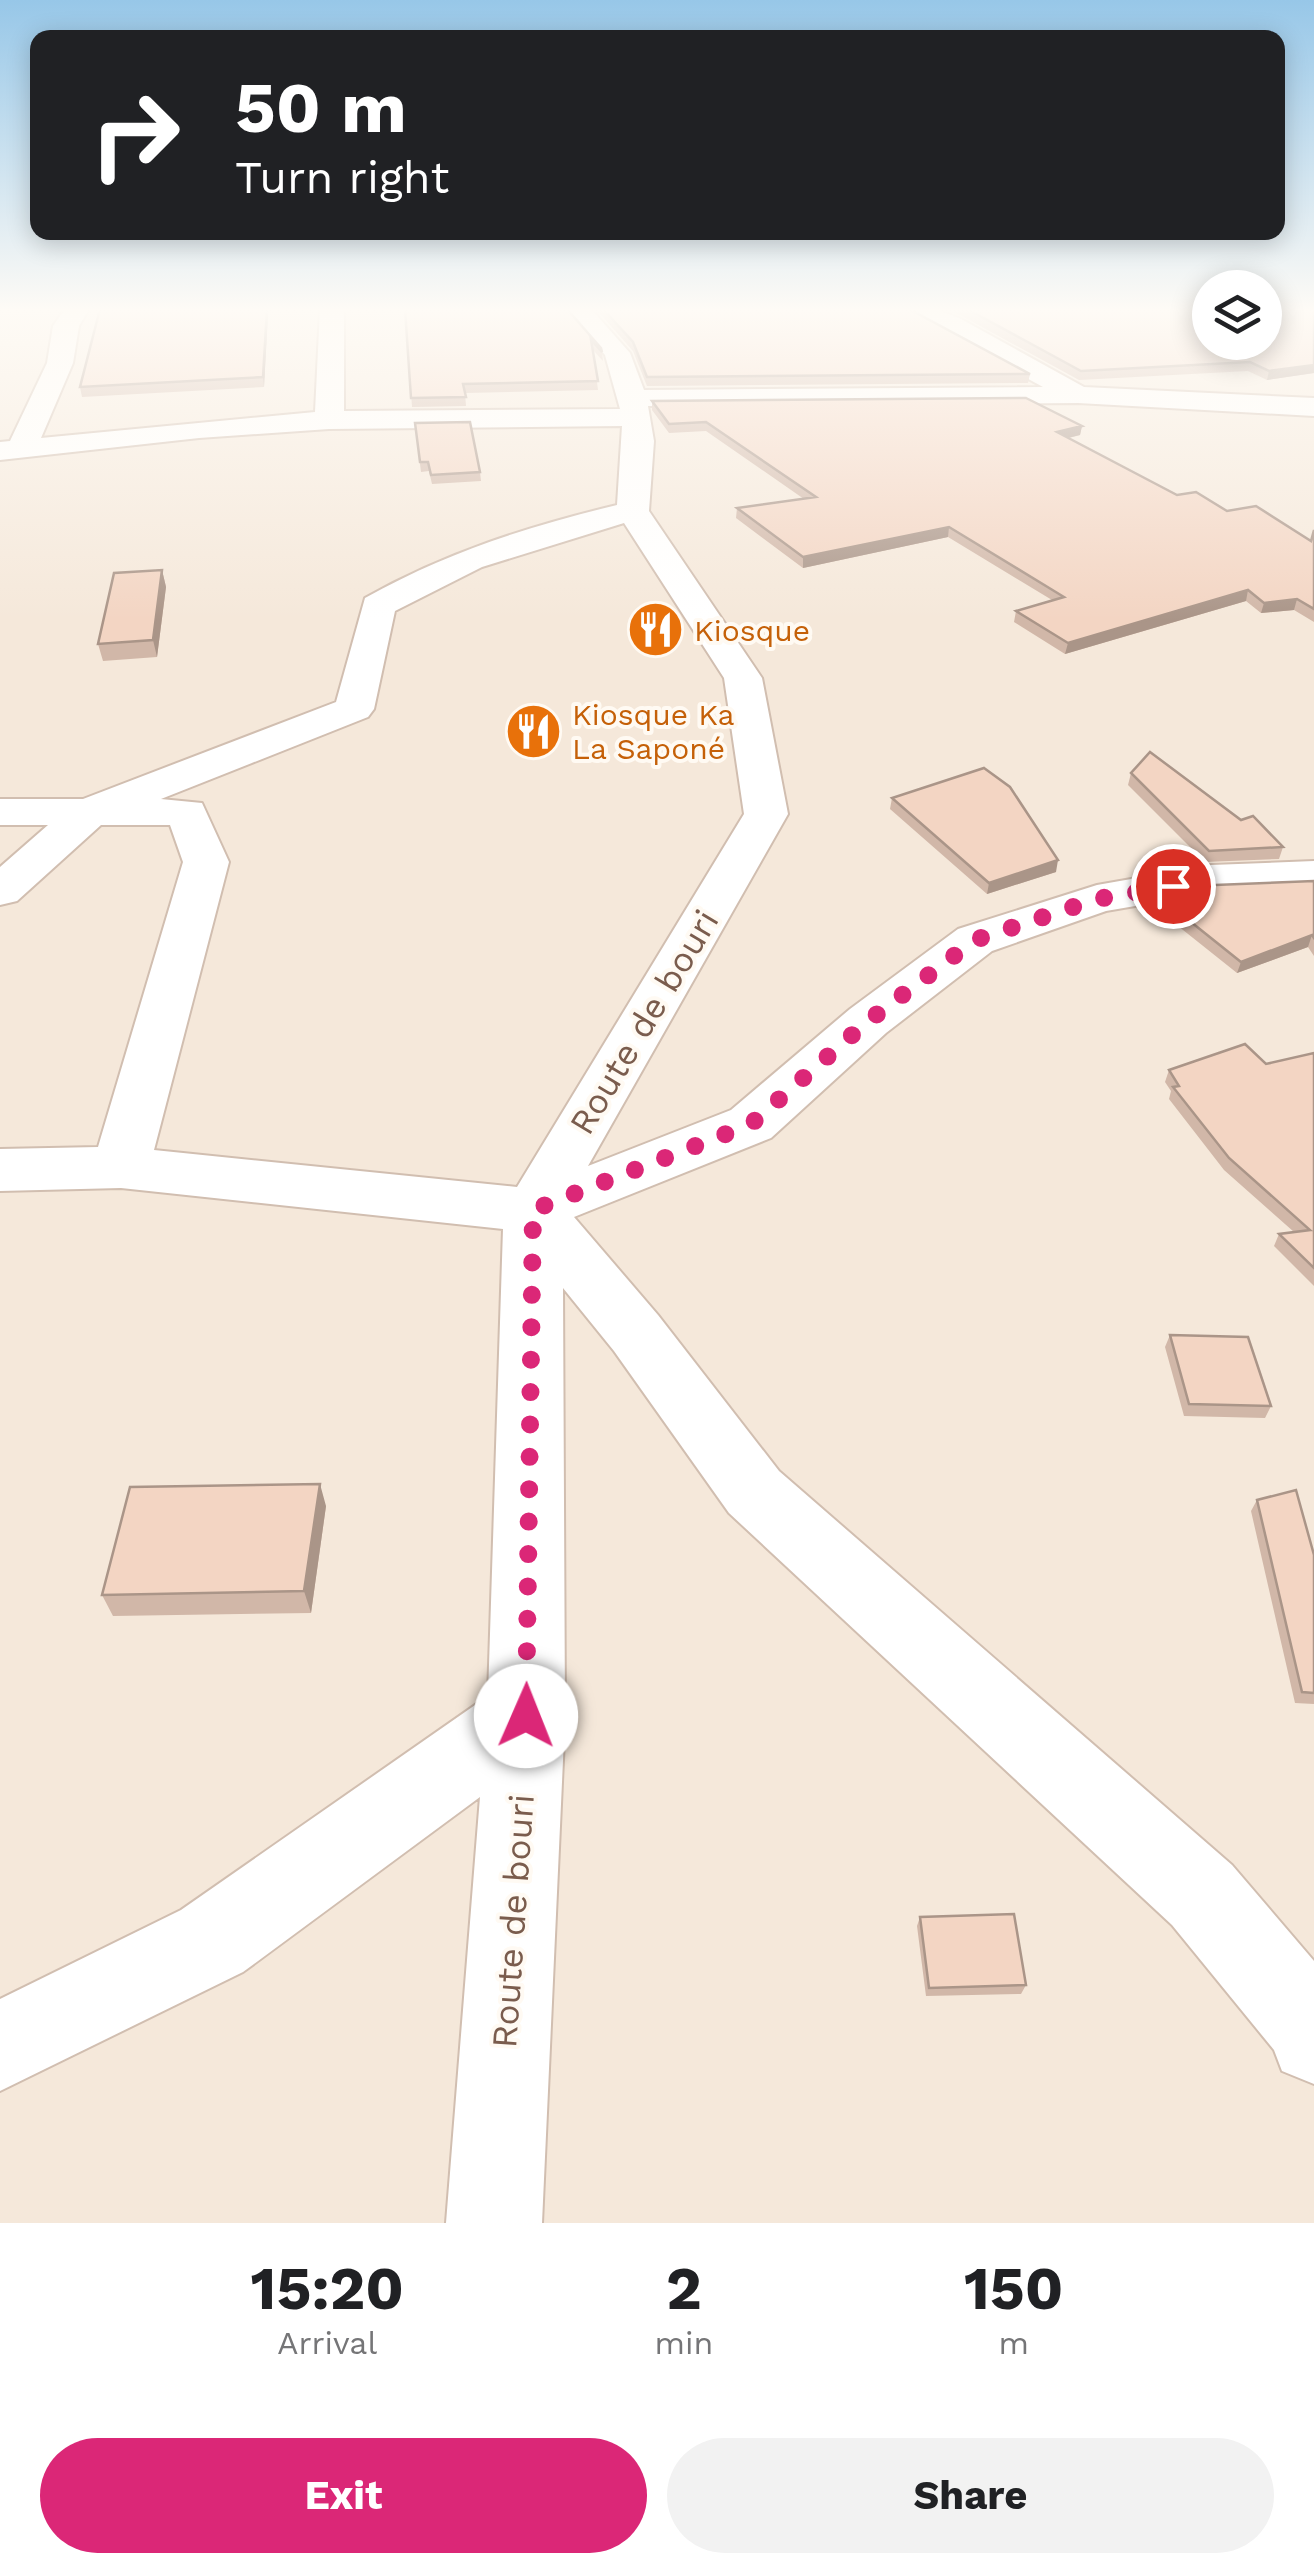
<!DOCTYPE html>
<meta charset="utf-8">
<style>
body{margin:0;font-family:"Work Sans",sans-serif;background:#f2f2f2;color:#202124;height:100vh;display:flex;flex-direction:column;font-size:38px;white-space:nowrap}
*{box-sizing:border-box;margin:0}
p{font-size:32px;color:#757577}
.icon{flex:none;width:55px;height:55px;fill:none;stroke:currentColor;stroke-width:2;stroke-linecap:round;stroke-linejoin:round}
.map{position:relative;height:2223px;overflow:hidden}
.side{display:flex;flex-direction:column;background:#fff;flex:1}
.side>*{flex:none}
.banner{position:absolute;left:30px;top:30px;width:1255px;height:210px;border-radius:20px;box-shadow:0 5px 25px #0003;background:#202124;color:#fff;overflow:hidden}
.controls{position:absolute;left:1192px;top:270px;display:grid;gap:20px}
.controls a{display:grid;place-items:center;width:90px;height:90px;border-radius:50%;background:#fff;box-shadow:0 5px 25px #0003;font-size:50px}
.pin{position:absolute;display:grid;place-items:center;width:85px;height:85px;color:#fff;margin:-42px;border:5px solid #fff;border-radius:50%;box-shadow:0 2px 10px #0007}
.me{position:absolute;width:110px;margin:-55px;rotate:1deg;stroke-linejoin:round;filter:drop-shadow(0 0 8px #0008)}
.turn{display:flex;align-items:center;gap:35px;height:210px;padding:0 40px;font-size:45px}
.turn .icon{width:130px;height:130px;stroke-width:2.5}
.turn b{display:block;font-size:70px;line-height:85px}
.eta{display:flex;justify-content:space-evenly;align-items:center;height:170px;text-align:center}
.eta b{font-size:60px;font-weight:700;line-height:70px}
.cta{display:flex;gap:20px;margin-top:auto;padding:20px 40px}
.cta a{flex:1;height:115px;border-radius:60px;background:#db2777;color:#fff;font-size:40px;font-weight:700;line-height:115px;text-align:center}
.cta a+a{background:#f2f2f2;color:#202124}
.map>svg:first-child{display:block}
</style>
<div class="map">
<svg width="1314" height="2223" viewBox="0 0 1314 2223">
<rect width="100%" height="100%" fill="#fdf6ec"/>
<!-- residential -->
<path fill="#f5e8da" d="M0,309h1210v33h55l49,-33v1914h-1314z"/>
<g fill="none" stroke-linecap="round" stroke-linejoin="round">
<defs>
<path id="minor" d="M65,309h24l-10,17 -6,37 -32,75 274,-26 5,-103h24v102l276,-2 -15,-54 -40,-46h26l39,44 14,37 399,-3 -142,-78h35l25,10 123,68 230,11v18l-236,-13 -430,3 6,35 -5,70 113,167 26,136 -200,352 143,-56 119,-101 108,-80 139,-44 114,-20 103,-4v28l-103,4 -105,18 -114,40 -106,82 -115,105 -197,79 84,98 121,156 453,394 82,96v123l-32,-13 -8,-21 -102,-125 -443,-412 -115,-162 -51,-63 2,428 -23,507h-96l34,-426 -237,175 -243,119v-92l181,-89 307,-214 15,-467 -382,-41 -121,3v-42l98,-2 85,-285 -13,-37h-69l-84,76 -17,4v-38l48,-42h-48v-26h83l253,-97 29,-104c80,-45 164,-72 252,-93l5,-79 -293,3 -130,9 -199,22v-18l10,-1 37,-78 6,-37zM624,523l100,155 20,136 -227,373 -363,-37 75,-288 -27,-59 -41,-4 207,-82 6,-8 21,-98 87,-44z"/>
</defs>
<!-- minor casing -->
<use href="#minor" stroke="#d1beb0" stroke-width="4"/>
<!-- minor -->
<use href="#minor" fill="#fff" fill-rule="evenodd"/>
</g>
<!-- wall -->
<path fill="#d1b7a8" d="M405,309h162l35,43 1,9 -10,-11 5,40 -133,3 1,13 -54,1z
M596,309h313l121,65 -2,9 -381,3 -14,-35z
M946,309h368v64l-47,7 -19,-9 -169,9 -117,-64z
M268,314l-4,73 -182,10 -2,-10z
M652,401l430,25 -2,9 -11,3 108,57 134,46 3,-11v92l-20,-12 -33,3 -15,-12 -181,53 -51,-32 2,-11 36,-11 -104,-63 -145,31 -67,-50 1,-10 67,-9 -98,-68 -37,2 -17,-23z
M415,423l65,49 1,9 -49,3 -3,-13 -8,1z
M162,570l4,17 -9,70 -54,4 -5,-17z
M1131,773l110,47 42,27 -4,12 -74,3 -77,-77z
M892,798l164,74 -69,22 -97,-85z
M1314,881v75l-6,-9 -71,26 -59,-47 1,-3 -20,-17 4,-12z
M1314,1053v233l-40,-40 5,-12 15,-2 -70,-62 -55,-71 2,-8 -6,-9 4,-12 97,-6z
M1170,1335l101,71 -6,12 -81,-2 -19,-69z
M1257,1500l57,55v149l-19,-1 -44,-192z
M326,1506l-15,107 -198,3 -11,-21z
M920,1917l106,68 -5,9 -95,2 -9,-70z"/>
<!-- shaded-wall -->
<path fill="#aa9588" d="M267,309l1,5 -4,73 -1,-10z
M1314,365v8l-47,7 2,-9z
M1082,426l-2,9 -25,6 2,-9z
M949,527l-1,10 -145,31v-11z
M162,570l4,17 -9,70 -4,-17z
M1248,590l-2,11 -181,53 3,-11z
M1297,599l-3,11 -33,3 3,-10z
M1058,860l-2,12 -69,22 2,-11z
M1312,935l-4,12 -71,26 4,-11z
M320,1484l6,22 -15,107 -7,-22z"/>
<!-- building -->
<path fill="#f3d5c3" stroke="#aa9588" stroke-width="2.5" d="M100,309h167l-4,68 -183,10z
M405,309h162l34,39 1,4 -11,-12 7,41 -135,3 3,13 -55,1z
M603,309h306l121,65 -383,3 -14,-35z
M967,309h243v33h55v-33h49v56l-45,6 -19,-9 -169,9z
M1026,398l56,28 -25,6 120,63 19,-3 31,19 29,-5 55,35 3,-11v79l-17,-10 -33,4 -16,-13 -180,53 -52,-32 48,-14 -115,-70 -146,30 -66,-49 79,-11 -110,-75 -37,2 -17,-23z
M470,422l10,50 -49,3 -3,-13h-8l-5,-39z
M162,570l-9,70 -55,4 16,-71z
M1150,752l91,68 12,-4 30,31 -74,4 -78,-78z
M984,768l26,19 48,73 -69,23 -97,-85z
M1314,881v57l-2,-3 -71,27 -60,-48 4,-1 -22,-19 52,-9z
M1245,1044l21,20 48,-11v215l-35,-34 31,-4 -81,-72 -56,-71 6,-1 -10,-16z
M1170,1335l78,2 23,69 -82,-2z
M320,1484l-16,107 -202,4 28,-108z
M1296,1490l18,65v138l-12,-1 -45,-192z
M1014,1914l12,71 -97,3 -9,-71z"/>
<!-- sky -->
<linearGradient id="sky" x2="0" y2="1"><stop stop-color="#97c7e8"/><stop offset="0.5" stop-color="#fefbf6"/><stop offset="1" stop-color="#fefbf6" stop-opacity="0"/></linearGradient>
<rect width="1314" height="620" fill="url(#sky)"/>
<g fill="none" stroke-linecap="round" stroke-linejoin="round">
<!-- route -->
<path stroke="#db2777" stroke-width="18" stroke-dasharray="0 32.4" d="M526,1716l7,-506 218,-86 117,-103 107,-81 122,-41 76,-13"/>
</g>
<!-- icons -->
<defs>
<symbol id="restaurant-disc" viewBox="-11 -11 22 22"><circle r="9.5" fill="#e8710a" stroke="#fffaf3"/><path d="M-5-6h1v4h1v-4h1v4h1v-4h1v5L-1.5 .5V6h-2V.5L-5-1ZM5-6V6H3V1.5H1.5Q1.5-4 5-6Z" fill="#fff"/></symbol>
</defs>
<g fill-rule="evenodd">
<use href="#restaurant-disc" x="624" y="598" width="63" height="63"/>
<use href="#restaurant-disc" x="502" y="700" width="63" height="63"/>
</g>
<g text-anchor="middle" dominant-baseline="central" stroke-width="8" stroke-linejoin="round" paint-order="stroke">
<!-- far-food labels -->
<g font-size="30" fill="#c56008" stroke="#fffaf3" text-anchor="start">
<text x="694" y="630">Kiosque</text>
<text x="572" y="714">Kiosque Ka<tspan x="572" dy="34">La Saponé</tspan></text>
</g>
<!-- street labels -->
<g font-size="35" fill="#7a5c4d" stroke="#fffaf3">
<text transform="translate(644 1022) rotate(-59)">Route de bouri</text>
<text transform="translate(513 1921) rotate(-86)">Route de bouri</text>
</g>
</g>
</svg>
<div class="controls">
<a><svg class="icon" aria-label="layers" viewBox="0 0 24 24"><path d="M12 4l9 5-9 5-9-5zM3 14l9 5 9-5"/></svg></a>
</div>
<div class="pin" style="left:1173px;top:886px;background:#d93025"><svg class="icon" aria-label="arrive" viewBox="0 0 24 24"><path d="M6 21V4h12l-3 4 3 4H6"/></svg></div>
<svg class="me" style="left:526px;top:1716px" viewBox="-20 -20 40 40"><circle r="19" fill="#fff"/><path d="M0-13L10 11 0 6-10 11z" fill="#db2777"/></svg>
<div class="banner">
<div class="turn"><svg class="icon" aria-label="right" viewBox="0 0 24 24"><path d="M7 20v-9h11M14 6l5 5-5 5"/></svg><div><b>50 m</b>Turn right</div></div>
</div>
</div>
<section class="side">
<div class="eta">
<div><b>15:20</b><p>Arrival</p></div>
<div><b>2</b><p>min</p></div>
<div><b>150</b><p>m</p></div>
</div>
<div class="cta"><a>Exit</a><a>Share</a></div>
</section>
